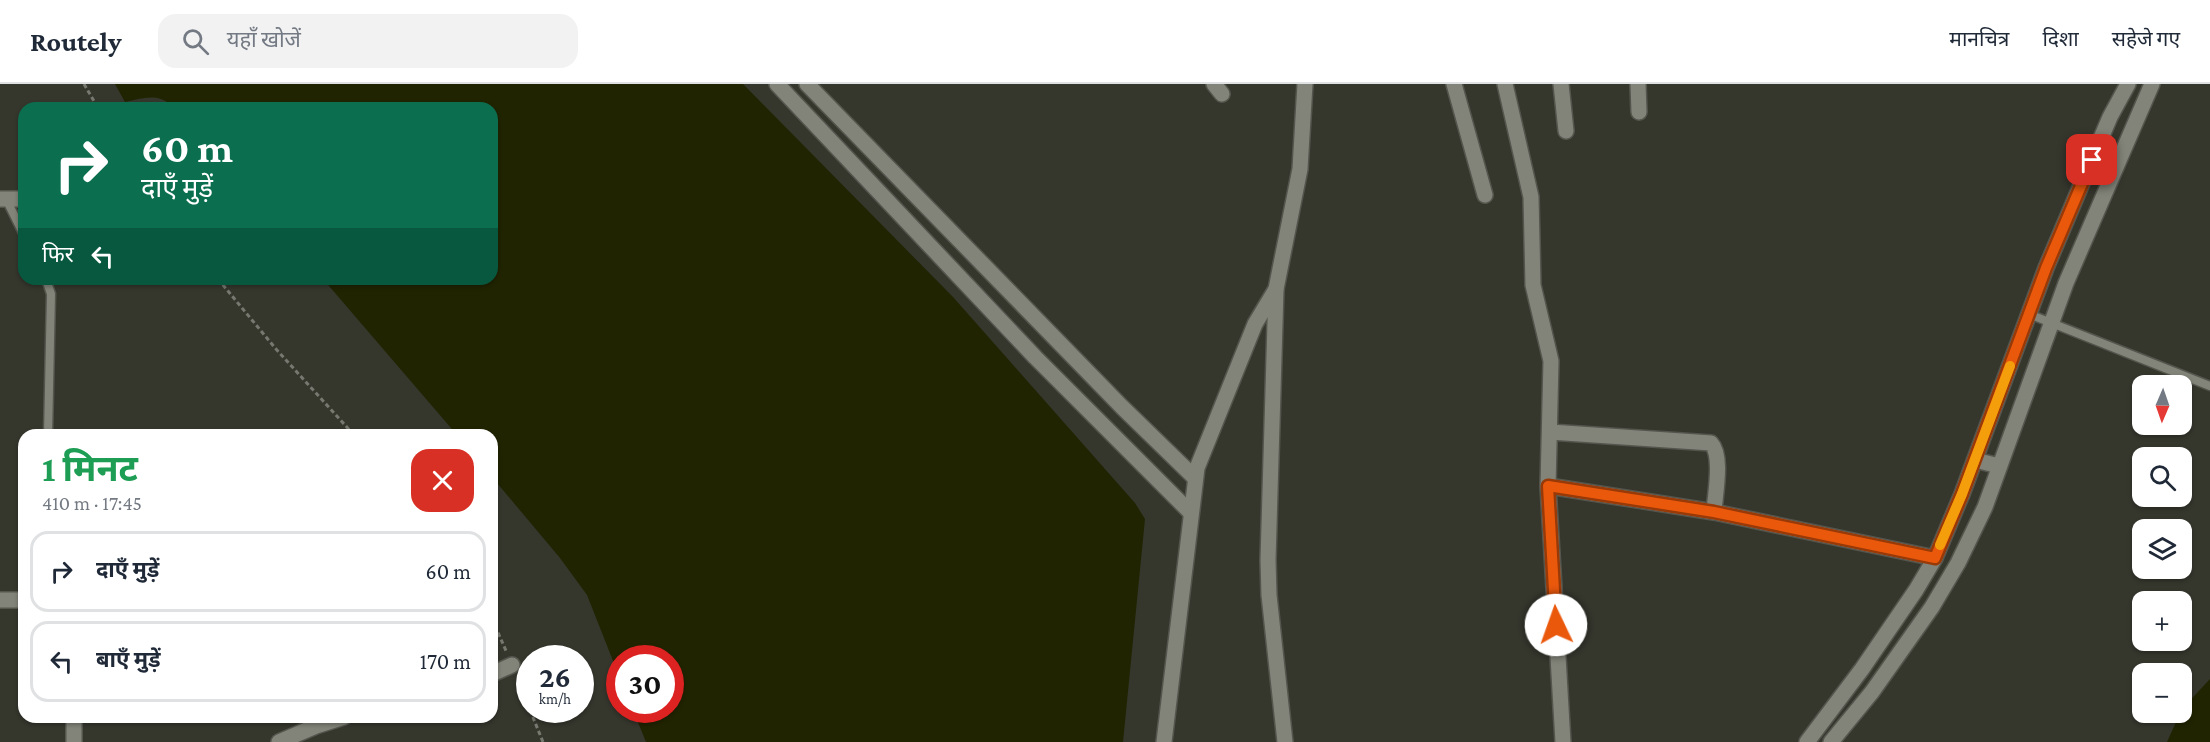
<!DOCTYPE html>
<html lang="hi">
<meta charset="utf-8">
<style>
body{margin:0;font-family:"Crimson Pro","Noto Sans Devanagari",serif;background:#f2f2f3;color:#1f2937;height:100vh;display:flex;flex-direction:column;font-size:22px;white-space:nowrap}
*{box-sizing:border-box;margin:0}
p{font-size:20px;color:#747a83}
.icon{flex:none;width:33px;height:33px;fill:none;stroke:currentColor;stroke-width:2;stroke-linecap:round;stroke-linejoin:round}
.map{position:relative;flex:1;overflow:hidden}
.side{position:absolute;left:18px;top:345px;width:480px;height:294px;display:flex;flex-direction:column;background:#fff;border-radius:18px;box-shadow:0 2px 4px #0004}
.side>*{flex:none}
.banner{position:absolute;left:18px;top:18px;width:480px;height:183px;border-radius:18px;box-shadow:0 2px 4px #0004;background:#0b6e4f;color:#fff;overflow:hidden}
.needle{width:39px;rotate:182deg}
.buttons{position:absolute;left:2132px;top:291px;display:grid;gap:12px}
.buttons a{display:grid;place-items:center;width:60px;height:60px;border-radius:12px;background:#fff;box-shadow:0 2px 4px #0004;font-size:30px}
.speed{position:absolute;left:516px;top:561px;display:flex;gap:12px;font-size:30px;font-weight:700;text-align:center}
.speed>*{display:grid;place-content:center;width:78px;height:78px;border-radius:50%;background:#fff;box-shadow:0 2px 4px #0004;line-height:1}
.speed small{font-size:15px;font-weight:400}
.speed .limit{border:9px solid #d22;background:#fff;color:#111}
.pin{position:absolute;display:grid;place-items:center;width:51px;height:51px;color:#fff;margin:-26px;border-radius:12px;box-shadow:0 3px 9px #0006}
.me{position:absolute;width:66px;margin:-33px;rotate:357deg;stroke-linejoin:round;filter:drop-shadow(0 0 4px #0008)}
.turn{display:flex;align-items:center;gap:21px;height:126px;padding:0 24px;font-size:27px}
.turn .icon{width:78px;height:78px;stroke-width:2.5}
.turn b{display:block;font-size:42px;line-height:51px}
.then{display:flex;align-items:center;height:57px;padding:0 24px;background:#0003;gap:12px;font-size:22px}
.round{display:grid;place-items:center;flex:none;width:63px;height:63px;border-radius:18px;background:#f2f2f3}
.headline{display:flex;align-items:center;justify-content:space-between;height:102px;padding:0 24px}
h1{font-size:36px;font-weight:700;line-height:45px;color:#1e9e55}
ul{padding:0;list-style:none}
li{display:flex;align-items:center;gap:18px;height:81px;margin:0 12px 9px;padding:0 12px;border:3px solid #e0e1e3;border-radius:18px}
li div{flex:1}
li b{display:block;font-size:22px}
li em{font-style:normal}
header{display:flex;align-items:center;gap:36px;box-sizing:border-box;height:84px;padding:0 30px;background:#fff;border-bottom:2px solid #e0e1e3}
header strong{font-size:28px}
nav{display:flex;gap:33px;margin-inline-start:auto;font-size:21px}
.search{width:420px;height:54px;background:#f2f2f3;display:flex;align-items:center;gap:15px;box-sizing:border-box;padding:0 21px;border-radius:18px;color:#747a83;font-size:22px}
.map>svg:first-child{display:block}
</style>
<header>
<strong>Routely</strong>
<div class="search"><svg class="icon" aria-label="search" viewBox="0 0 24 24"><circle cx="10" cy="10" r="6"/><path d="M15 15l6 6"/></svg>यहाँ खोजें</div>
<nav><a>मानचित्र</a><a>दिशा</a><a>सहेजे गए</a></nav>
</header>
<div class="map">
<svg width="2210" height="658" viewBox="0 0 2210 658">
<rect width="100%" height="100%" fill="#35372d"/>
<!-- water -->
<path fill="#212400" d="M115,0h628l210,213 182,206 10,16 -22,223h-477l-13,-32h37v-52h-50l-1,18 -32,-81 -27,-37 -68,-81v-42h-35l-134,-156h169v-171h-318c-14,-16 -31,-10 -49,-6z
M2210,595v63h-43l15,-33z"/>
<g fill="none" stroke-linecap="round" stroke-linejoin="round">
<defs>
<path id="service" d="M6,115l18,36
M46,195l5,15 -3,141
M2029,230l181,72
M48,351h41"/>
<path id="minor" d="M777,0l258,273 155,155
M807,0l315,323 73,71
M1214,0l8,10
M1454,0l31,111
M1505,0l26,113 2,88 18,76 -3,125 15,256
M1561,0l5,47
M1638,0l1,28
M0,115h24
M1276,205l-8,271 1,35 16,147
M1550,348l161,11c12,13 4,51 3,69
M1975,376l24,6
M1548,402l166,26 221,46
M0,516h24
M492,590l20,-9
M74,633v25
M279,658l37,-16 28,-9"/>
<path id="tertiary" d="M1164,658l33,-274 58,-144 21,-35 24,-120 5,-85
M1807,658l55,-73 54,-79 19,-32 27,-64 84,-226 64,-151 18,-33
M1831,658l41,-50 60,-85 26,-44 27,-56 81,-224 86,-199"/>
</defs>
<!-- service casing -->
<use href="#service" stroke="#54554d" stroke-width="11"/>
<!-- minor casing -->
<use href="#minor" stroke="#54554d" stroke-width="18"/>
<!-- tertiary casing -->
<use href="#tertiary" stroke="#54554d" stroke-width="18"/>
<!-- path -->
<path stroke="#777970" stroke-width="3" stroke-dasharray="4.5 3" stroke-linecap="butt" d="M84,0l14,24
M218,195l58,70 78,86
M492,535l15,34
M518,595l12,29
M530,626l13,32"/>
<!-- service -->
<use href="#service" stroke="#828479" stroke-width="8"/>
<!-- minor -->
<use href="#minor" stroke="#828479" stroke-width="15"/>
<!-- tertiary -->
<use href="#tertiary" stroke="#828479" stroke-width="15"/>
</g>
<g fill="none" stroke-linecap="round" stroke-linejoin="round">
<defs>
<path id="route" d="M1556,541l-8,-139 166,26 221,46 27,-64 84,-226 46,-108"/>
</defs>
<!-- route casing -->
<use href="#route" stroke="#983908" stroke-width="15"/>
<!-- route -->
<use href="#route" stroke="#ea580c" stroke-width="10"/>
<!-- slow -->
<path stroke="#f59e0b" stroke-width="10" d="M1940,461l22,-51 48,-128"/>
</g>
</svg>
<div class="buttons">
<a><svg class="needle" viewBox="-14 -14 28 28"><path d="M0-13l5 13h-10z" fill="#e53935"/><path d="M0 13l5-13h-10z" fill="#747a83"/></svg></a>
<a><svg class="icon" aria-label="search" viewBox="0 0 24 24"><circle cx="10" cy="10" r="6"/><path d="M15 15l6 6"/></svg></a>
<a><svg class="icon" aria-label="layers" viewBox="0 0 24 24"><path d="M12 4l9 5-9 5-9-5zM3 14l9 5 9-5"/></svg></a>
<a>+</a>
<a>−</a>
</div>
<div class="speed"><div>26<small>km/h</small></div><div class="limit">30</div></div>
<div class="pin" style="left:2092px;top:76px;background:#d93025"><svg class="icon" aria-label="arrive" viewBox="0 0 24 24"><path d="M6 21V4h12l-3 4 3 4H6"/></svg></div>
<svg class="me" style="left:1556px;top:541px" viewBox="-20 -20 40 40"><circle r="19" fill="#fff"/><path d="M0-13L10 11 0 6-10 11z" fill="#ea580c"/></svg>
<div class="banner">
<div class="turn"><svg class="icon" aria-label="right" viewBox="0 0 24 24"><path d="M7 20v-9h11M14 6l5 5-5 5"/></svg><div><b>60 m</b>दाएँ मुड़ें</div></div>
<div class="then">फिर<svg class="icon" aria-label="left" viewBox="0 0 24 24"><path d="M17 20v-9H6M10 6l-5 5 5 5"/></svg></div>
</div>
<section class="side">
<div class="headline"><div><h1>1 मिनट</h1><p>410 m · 17:45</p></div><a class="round" style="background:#d93025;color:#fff"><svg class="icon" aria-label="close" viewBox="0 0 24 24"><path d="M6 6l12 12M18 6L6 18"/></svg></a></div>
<ul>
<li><svg class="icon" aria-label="right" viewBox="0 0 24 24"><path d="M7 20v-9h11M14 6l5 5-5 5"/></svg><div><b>दाएँ मुड़ें</b></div><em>60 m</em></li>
<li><svg class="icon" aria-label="left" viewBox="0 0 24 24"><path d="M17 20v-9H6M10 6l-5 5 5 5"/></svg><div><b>बाएँ मुड़ें</b></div><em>170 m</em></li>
</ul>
</section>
</div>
